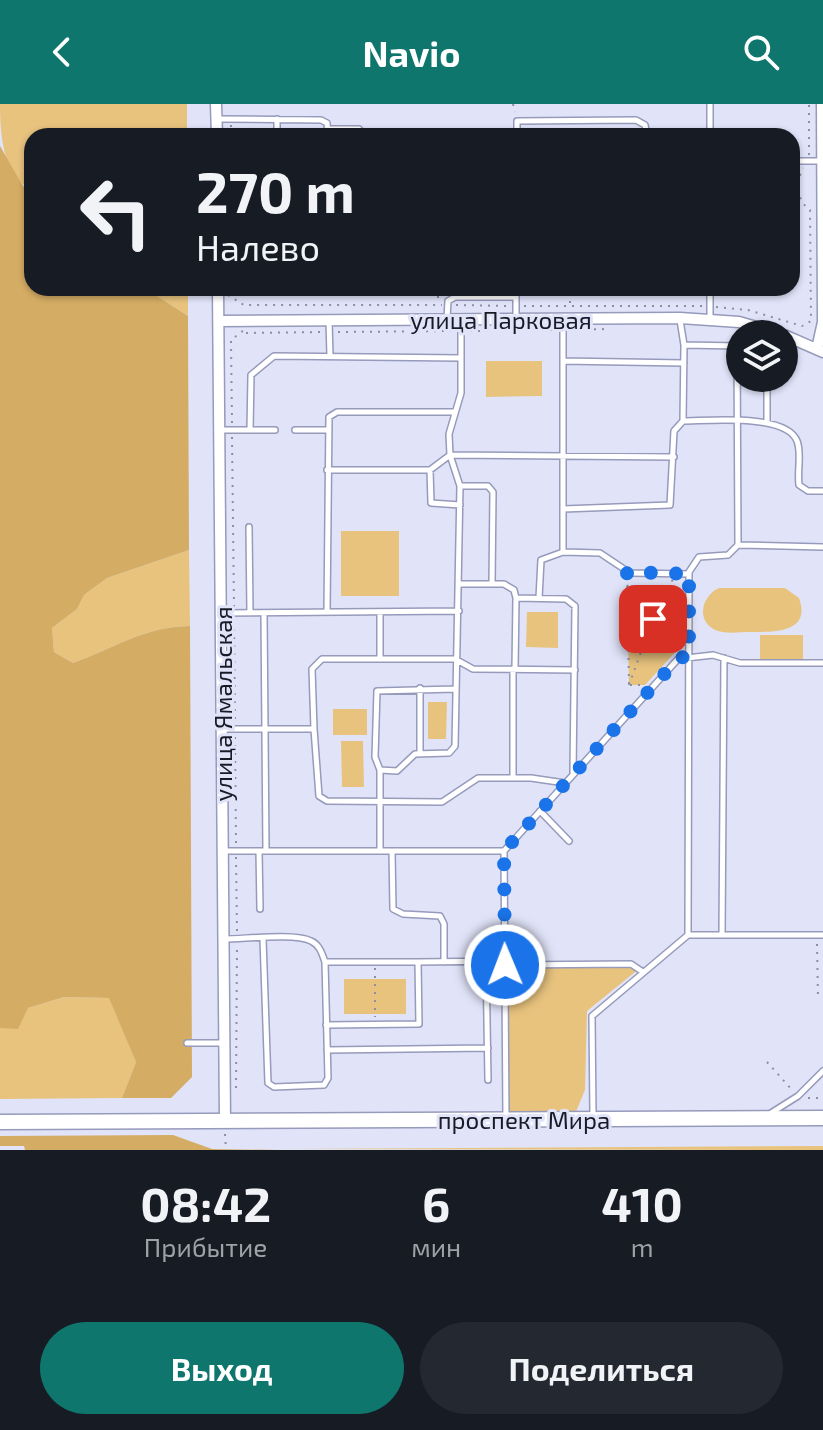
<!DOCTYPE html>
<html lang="ru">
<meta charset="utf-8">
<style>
body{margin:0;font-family:"Exo 2",sans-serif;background:#242831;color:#f1f3f6;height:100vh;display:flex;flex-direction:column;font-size:30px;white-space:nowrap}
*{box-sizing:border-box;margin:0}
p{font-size:26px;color:#9ea1a6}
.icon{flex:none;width:44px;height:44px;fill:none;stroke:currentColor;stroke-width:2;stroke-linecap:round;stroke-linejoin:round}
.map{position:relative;height:1046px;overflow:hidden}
.panel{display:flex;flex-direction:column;background:#171b24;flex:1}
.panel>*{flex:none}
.hud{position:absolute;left:24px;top:24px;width:776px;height:168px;border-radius:24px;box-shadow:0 2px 6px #0004;background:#171b24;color:#f1f3f6;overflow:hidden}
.fabs{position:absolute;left:726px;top:216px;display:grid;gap:16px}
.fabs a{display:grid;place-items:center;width:72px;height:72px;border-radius:50%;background:#171b24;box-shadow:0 2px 6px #0004;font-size:40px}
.pin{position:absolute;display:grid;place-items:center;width:68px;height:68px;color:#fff;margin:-34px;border-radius:16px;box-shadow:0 4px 12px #0006}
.me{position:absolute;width:88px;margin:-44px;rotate:359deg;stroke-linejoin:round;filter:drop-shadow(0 0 6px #0008)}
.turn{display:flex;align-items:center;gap:28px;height:168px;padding:0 40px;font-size:36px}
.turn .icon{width:104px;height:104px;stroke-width:2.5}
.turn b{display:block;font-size:56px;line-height:68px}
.eta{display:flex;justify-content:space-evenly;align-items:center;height:136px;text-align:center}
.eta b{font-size:48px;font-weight:700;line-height:56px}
.cta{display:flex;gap:16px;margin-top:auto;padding:16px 40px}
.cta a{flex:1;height:92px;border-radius:48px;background:#0f766e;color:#fff;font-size:32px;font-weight:700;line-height:92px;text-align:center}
.cta a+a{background:#242831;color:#f1f3f6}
header{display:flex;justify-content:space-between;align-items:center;height:104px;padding:0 40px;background:#0f766e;color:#fff;font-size:36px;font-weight:700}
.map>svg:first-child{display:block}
</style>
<header><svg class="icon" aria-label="back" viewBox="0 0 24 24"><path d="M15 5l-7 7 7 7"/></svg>Navio<svg class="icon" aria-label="search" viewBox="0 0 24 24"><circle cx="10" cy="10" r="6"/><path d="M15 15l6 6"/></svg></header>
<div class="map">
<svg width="823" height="1046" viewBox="0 0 823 1046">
<rect width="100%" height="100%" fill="#e1e4f9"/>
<!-- green -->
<path fill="#e8c37e" d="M0,0h187v32h-155v54c-30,-14 -32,-58 -32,-86z
M145,184h43v28z
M486,257h56v35l-56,1z
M341,427h58v65h-58z
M189,446l1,76c-47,1 -75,22 -117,37l-19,-11 -2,-24 25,-19 7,-14 23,-17z
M627,482l43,1 2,41 8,4v15l-35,38h-16z
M719,484h66l14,10c13,36 -27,34 -49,34 -10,0 -23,2 -32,-1 -23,-8 -17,-35 1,-43z
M527,508h31v36l-32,-1z
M760,531h43v25h-43z
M428,598h19l-1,37h-18z
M333,605h34v26h-34z
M341,637h22l1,46h-22z
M626,860l14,4 -53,43 -2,79 -10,24 -69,-2 -1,-147z
M344,875h62v35h-62z
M64,893l46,1 26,64 -14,36 -122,1v-71l28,-20z
M823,1042v4l-541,-1z"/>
<!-- forest -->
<path fill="#d4ac63" d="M0,42l23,40 9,4v98h113l43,28 1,234 -82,28 -23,17 -7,14 -25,19 2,24 19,11c42,-15 70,-36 117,-37l2,451 -21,21h-49l14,-36 -27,-64 -45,-1 -36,11 -10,21 -18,-1z
M173,1031l39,14 70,1h-257l-1,-4h-24v-10z"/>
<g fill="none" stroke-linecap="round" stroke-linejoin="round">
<defs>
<path id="service" d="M710,0v32
M218,15l103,1 6,3 1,13
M277,15v17
M328,25h31l7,7
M517,32v-15l119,-1 9,5 2,11
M792,57h30
M710,184v31
M447,214l1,-17 7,-4h61
M516,214v-30
M329,217l1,35
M684,241l55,1
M737,242l1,199 -10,10 -29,2 -10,15 -1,363h135
M563,257l121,2
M767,274v44
M683,317c25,0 103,-8 114,20 5,12 0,30 2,44l9,6h15
M221,326h54
M250,326l1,-55 23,-19 187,2
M295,326h32
M327,366h103l20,-15 224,2
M430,366l1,33 29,2
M460,382h28l5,6 -1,92
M563,405l107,-4 4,-74 9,-10 1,-76 -4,-25
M249,423l1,86
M738,441l85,2
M563,448l37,1 30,20 59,1
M461,480h43l10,6 2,8 50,1 9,7 -2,167
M539,494l2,-38 22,-8v-233
M327,508l2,-195 8,-5h118
M380,508v46
M222,509l237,-2
M264,509l2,237
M515,565l1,-71
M224,625h90l-2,-60 10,-10h133l18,10 102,1
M314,625l5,67 8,5 115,1 36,-24h53l34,5
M420,648v-64
M380,666l17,1 18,-17 34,-1 6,-7 5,-260 -10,-31 -1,-21 12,-41v-73
M513,674v-109
M540,707l29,30
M225,747h279
M259,747l1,58
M380,747v-81l-5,-13 2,-66 78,-2
M392,747l1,58 10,5 37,2 4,8v38
M722,831l2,-277
M225,835c20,0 70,-6 86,2 9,4 11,13 14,21l3,116 -4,7 -50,2 -6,-4 -5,-144
M486,857l2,119
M325,858h93l1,62 -93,1
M418,858l87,-1
M505,861l126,-1 12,8
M187,939h38
M327,946l161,-2
M771,1009l27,-17 25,-25
M593,1012l-1,-100 96,-81
M506,1015l-2,-268 174,-192 35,-4 27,8h83"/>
<path id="minor" d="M216,0l1,32
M218,184l7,833
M219,217l461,-3 59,4 42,12
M784,231l39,17
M817,245l6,-27 -1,-218"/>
<path id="secondary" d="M0,1018l823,-4"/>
</defs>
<!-- service casing -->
<use href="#service" stroke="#969abb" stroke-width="8"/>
<!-- minor casing -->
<use href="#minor" stroke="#969abb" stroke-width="13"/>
<!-- secondary casing -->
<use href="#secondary" stroke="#969abb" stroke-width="17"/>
<!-- path -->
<path stroke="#8d8fa0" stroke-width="2" stroke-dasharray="2 6" stroke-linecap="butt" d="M513,0l2,8
M231,21v11
M809,51v-51
M438,184v16
M228,191l16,10h198
M570,199v-15
M456,201l54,1
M524,202h178
M716,203l32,3 54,16 9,-5 -1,-111c-14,-10 -14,-28 -7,-42
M570,226l37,-1
M470,227l85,-1
M338,228l117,-1
M246,229l77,-1
M232,319l-1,-83 13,-10
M232,333l2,170
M627,474l2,106
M627,481l26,34 19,9v-28l10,-9
M639,496l22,1
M234,517l1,102
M673,525l7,3v15l-5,5
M646,542l33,1
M629,581l24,-66 20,-40
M630,581h14
M235,633l1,106
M236,753l1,74
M817,840l1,55
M375,864v49
M767,958l26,29
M236,984l1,-143
M808,994h15
M225,1030l1,16"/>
<!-- service -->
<use href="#service" stroke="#fff" stroke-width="5"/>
<!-- minor -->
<use href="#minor" stroke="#fff" stroke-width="10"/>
<!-- secondary -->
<use href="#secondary" stroke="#fff" stroke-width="14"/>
</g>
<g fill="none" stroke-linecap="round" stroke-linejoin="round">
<!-- route -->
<path stroke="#1a73e8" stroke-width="14" stroke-dasharray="0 25.2" d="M505,861l-1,-114 174,-192 11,-4v-81l-62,-2v13l26,34"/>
</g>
<g text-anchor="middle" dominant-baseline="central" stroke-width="6" stroke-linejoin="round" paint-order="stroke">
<!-- street labels -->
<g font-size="24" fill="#181a26" stroke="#e1e4f9">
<text x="501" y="215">улица Парковая</text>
<text transform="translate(222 600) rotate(-90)">улица Ямальская</text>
<text x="524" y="1015">проспект Мира</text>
</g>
</g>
</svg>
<div class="fabs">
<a><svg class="icon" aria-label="layers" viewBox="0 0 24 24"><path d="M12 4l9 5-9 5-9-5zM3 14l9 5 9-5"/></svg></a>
</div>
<div class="pin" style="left:653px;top:515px;background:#d93025"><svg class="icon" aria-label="arrive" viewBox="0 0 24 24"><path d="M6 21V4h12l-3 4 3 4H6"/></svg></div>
<svg class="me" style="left:505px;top:861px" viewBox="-20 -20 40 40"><circle r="17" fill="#1a73e8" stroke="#fff" stroke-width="3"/><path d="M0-11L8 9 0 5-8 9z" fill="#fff"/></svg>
<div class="hud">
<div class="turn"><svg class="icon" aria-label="left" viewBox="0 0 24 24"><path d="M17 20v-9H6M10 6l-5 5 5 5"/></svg><div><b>270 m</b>Налево</div></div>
</div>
</div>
<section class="panel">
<div class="eta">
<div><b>08:42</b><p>Прибытие</p></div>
<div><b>6</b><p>мин</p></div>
<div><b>410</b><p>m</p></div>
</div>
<div class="cta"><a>Выход</a><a>Поделиться</a></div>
</section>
